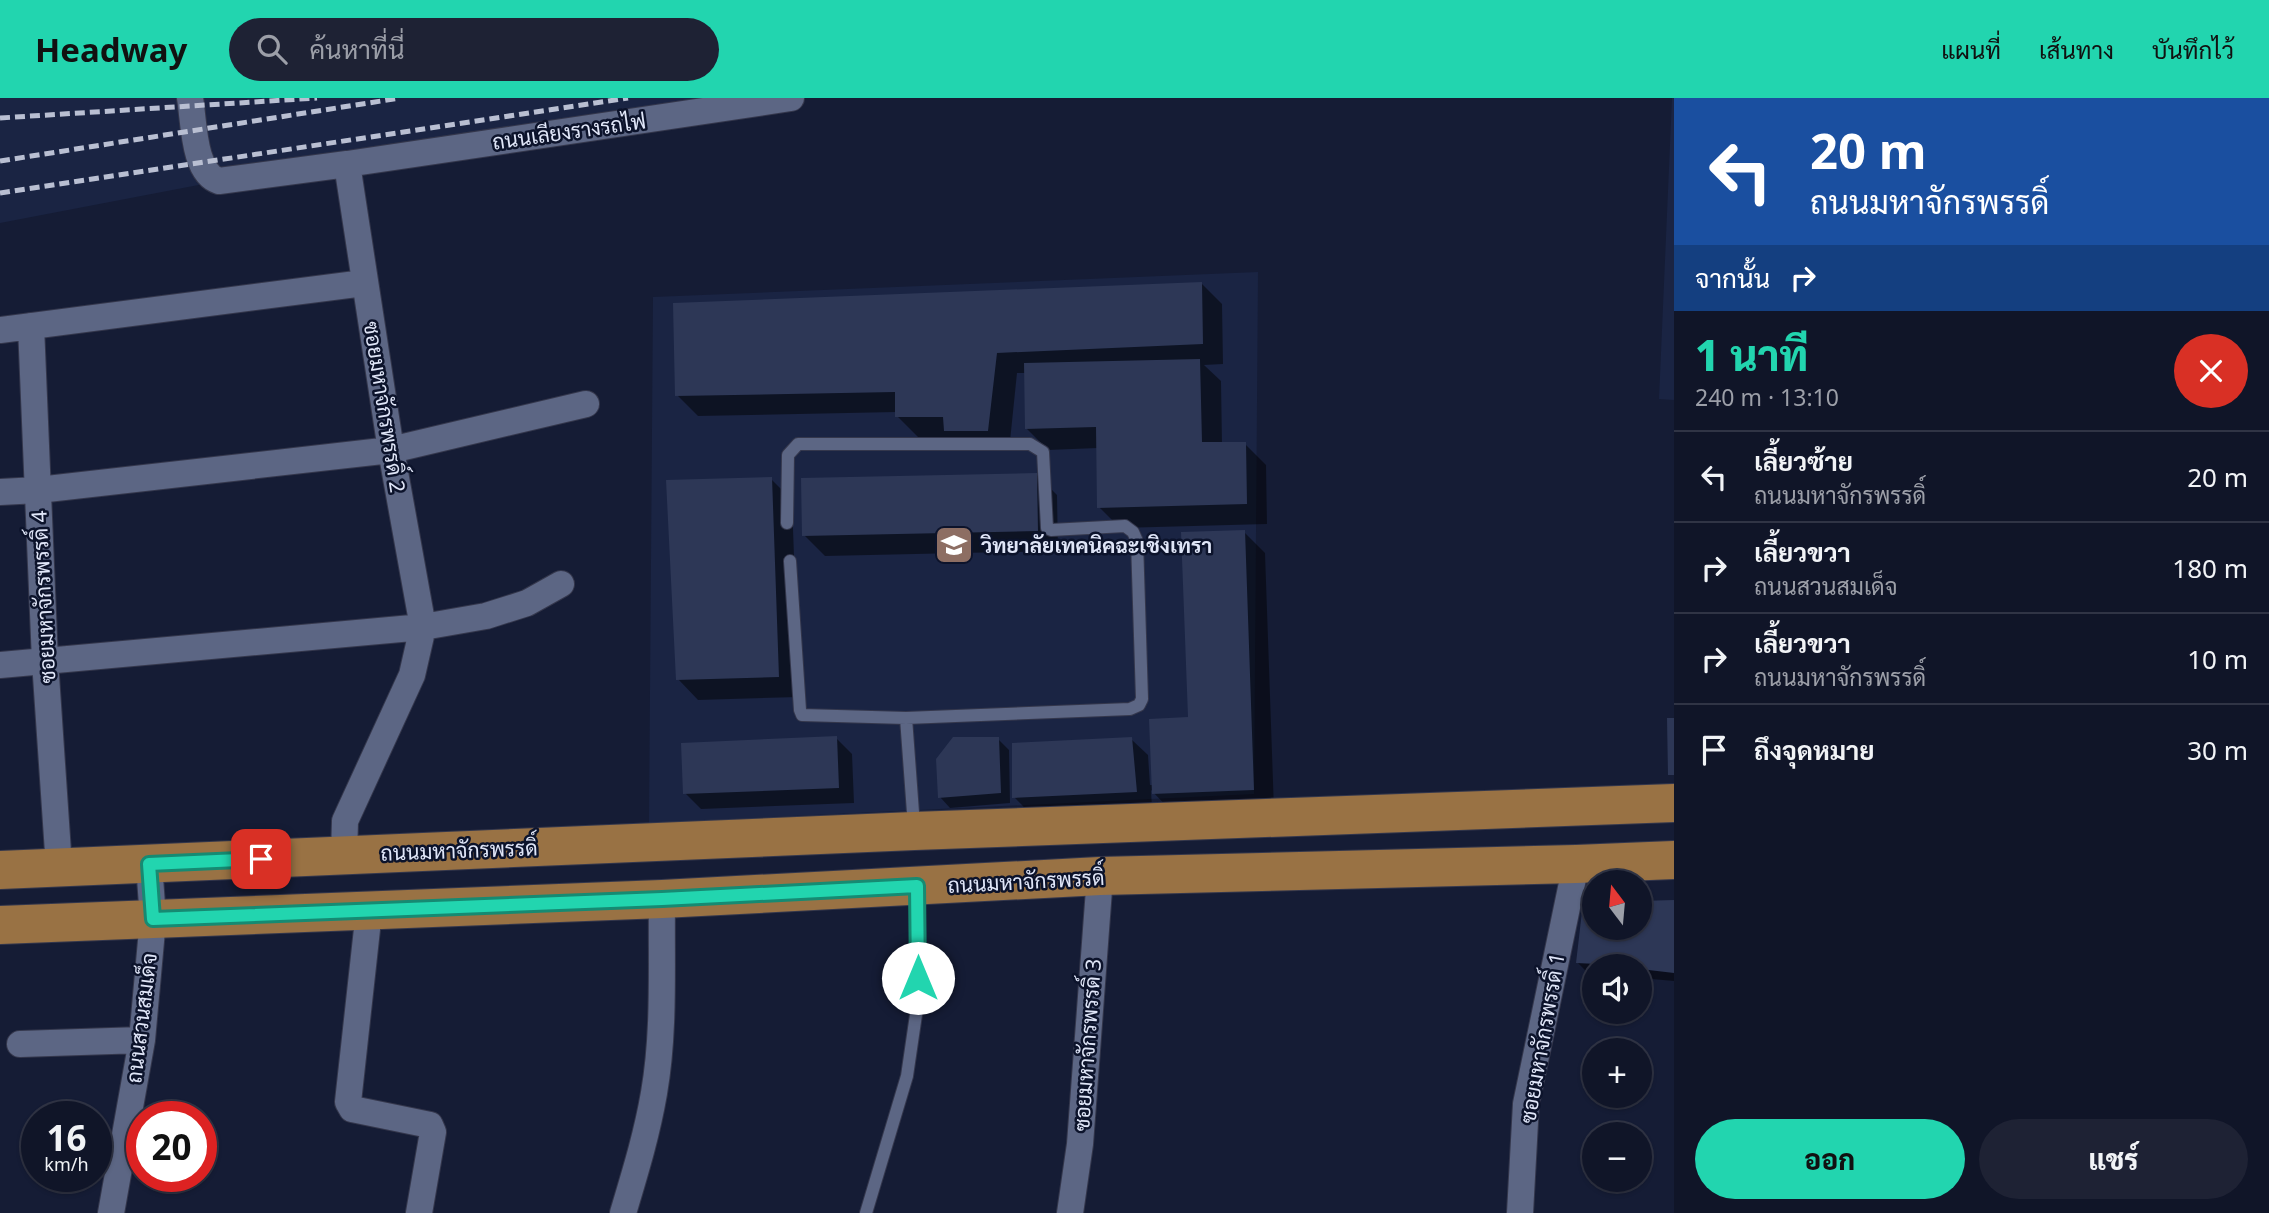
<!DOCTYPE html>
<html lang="th">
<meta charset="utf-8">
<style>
body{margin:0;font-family:"Noto Sans",Sarabun,sans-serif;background:#1e2234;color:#f1f3f6;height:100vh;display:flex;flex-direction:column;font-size:26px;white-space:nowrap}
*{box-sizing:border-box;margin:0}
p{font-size:23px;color:#9c9fa8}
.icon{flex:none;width:38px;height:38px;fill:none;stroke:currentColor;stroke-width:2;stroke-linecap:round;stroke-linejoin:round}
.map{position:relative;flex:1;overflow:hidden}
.details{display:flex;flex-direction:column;background:#101528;width:595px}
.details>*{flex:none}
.top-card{background:#1a4fa0;color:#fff;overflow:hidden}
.needle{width:46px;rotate:344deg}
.tools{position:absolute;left:1582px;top:772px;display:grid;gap:14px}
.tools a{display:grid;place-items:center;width:70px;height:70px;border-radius:50%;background:#101528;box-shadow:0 2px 5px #0004,0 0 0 2px #303445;font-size:35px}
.speed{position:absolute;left:21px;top:1003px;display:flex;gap:14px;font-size:35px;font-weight:700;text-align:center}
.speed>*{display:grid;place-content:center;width:91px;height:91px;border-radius:50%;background:#101528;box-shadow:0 2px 5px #0004,0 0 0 2px #303445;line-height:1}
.speed small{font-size:18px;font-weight:400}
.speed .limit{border:10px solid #d22;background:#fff;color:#111}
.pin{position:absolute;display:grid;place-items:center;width:60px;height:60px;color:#fff;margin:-30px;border-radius:14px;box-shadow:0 4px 10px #0006}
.me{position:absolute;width:77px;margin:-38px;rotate:0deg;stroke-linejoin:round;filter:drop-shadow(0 0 5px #0008)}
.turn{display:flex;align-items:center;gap:24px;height:147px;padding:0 21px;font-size:32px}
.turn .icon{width:91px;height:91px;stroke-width:2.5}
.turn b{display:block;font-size:49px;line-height:60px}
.then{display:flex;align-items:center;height:66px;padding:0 21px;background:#0003;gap:14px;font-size:26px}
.round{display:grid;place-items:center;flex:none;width:74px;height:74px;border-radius:37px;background:#1e2234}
.head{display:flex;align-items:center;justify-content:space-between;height:119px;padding:0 21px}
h1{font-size:42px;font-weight:800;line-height:52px;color:#22d5af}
.primary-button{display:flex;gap:14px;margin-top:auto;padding:14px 21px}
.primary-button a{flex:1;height:80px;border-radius:42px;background:#22d5af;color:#111;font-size:28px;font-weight:800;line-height:80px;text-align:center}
.primary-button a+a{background:#1e2234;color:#f1f3f6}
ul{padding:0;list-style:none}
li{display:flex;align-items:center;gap:21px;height:91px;padding:0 21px;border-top:2px solid #303445}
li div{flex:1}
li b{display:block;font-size:26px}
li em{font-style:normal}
header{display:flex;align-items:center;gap:42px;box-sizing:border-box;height:98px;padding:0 35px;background:#22d5af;color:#111}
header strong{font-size:33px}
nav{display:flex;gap:38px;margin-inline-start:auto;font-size:24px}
.search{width:490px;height:63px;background:#1e2234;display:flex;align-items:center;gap:18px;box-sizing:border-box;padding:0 24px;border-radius:38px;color:#9c9fa8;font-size:26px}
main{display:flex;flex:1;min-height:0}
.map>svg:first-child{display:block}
</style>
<header>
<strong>Headway</strong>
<div class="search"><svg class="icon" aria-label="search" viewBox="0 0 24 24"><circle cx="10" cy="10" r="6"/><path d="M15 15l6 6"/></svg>ค้นหาที่นี่</div>
<nav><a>แผนที่</a><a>เส้นทาง</a><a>บันทึกไว้</a></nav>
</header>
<main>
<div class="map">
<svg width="1674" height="1115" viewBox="0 0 1674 1115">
<rect width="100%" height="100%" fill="#151c35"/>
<!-- built -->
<path fill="#1a2443" d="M0,0h723l-304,45 -419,80z
M1672,0h2v302l-15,-1z
M1258,174l-4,522 -605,29 4,-526z"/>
<!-- shadow -->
<path fill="#0007" d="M1201,185l21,21 1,60 -19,1 17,16 1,63h23l21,21 1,59 -147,4 -21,-21 -1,-59 -50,2 -21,-21 -1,-56h-9l-8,78h-43l-14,-14h-34l-21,-21v-4l-199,4 -21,-21z
M1036,376l21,21 1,56 -233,5 -21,-21z
M771,381l21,21 7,197 -101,3 -20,-21z
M1244,434l21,21 9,257 -100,4 -23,-24 1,18 -122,5 -16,-16 117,-58 17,16 2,30h3l37,-66z
M836,640l16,16 2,49 -153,6 -16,-16z
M998,641l11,11 1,53 -60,5 -10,-11z
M1674,804v79l-34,-3v-12h-46v8l-6,-1 -10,-10 7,-58 9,-1v24h46v-25z"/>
<!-- building -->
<path fill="#2d3756" d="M1202,184l1,62 -206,9 -9,78h-44l-1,-14h-48v-25l-220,4 -2,-93z
M1200,261l2,83h44l1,62 -150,4 -1,-81 -71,2 -1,-66z
M1037,375l1,58 -236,5 -1,-58z
M772,379l7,200 -103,3 -10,-200z
M1245,432l9,260 -102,4 -3,-75 39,-2 -7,-185z
M1667,620h7v57h-6z
M837,638l2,52 -156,6 -2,-51z
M953,639h46l2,56 -63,5 -2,-39z
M1132,639l5,55 -125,6v-55z
M1674,802v73l-34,-4v-3l-64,-3 7,-60h11v25h46v-27z"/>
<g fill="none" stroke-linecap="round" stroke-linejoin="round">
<defs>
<path id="service" d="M787,425l1,-68 10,-11h232l13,8 4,76 4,2 74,-4 8,6 4,9 5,158 -3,6 -9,4 -224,9 -104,-3 -2,-5 -10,-149
M906,620l8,108
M866,1115l41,-137 11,-75 -1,-111"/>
<path id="minor" d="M190,0c4,23 3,75 29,83l128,-17 44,286 32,177 -11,48 -67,146 -1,34
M347,66l444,-66
M31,228l14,335 14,206
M0,232l364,-47
M0,394l38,-2 353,-40 195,-46
M0,567l423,-38 63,-11 41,-13 34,-19
M369,813l-21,191 4,7 78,16 3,7 -14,81
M20,946l122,-4
M111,1115l31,-173 11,-121 -4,-55
M623,1115c12,-40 24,-79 31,-120 11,-63 7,-129 8,-194
M1070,1115l10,-69 20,-268
M1520,1115l6,-109 50,-240"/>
<path id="primary" d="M0,772l914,-39 760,-28
M0,827l662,-26 438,-23 476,-12 98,-4"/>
</defs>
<!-- service casing -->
<use href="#service" stroke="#34374c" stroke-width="14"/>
<!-- minor casing -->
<use href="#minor" stroke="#34374c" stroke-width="28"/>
<!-- primary casing -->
<use href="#primary" stroke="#34374c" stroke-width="40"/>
<!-- service -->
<use href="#service" stroke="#5c6684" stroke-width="12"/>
<!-- minor -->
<use href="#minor" stroke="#5c6684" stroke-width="26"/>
<!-- primary -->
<use href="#primary" stroke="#997244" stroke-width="38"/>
<!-- rail -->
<path stroke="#b9bfd2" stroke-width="5" stroke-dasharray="10 5" stroke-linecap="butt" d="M0,20l317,-20
M0,63l400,-63
M0,95l628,-95"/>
</g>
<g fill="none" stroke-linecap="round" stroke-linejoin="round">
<defs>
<path id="route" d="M261,761l-112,5 4,55 509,-20 255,-13 1,92"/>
</defs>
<!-- route casing -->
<use href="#route" stroke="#168a72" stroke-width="18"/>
<!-- route -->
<use href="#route" stroke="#22d5af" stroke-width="12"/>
</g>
<!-- icons -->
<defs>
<symbol id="university-square" viewBox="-11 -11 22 22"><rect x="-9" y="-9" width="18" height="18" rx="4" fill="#8d6e63" stroke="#0c132b"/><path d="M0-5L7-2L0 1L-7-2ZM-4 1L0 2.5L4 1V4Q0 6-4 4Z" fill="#fff"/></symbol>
</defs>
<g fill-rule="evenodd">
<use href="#university-square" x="932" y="425" width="44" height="44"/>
</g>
<g text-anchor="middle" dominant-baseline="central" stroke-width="5" stroke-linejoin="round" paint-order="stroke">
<!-- street labels -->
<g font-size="21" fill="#e0e6f8" stroke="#0c132b">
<text transform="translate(569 33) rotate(-8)">ถนนเลียงรางรถไฟ</text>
<text transform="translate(385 309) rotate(81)">ซอยมหาจักรพรรดิ์ 2</text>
<text transform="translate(43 499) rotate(-93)">ซอยมหาจักรพรรดิ์ 4</text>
<text transform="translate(459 752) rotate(-2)">ถนนมหาจักรพรรดิ์</text>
<text transform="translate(1026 783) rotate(-3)">ถนนมหาจักรพรรดิ์</text>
<text transform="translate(141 920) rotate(-83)">ถนนสวนสมเด็จ</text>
<text transform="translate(1542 940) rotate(-80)">ซอยมหาจักรพรรดิ์ 1</text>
<text transform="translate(1087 947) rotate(-86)">ซอยมหาจักรพรรดิ์ 3</text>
</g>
<!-- poi labels -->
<g font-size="21" font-weight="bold" fill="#e0e6f8" stroke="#0c132b" text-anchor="start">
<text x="981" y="447">วิทยาลัยเทคนิคฉะเชิงเทรา</text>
</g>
</g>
</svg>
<div class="tools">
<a><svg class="needle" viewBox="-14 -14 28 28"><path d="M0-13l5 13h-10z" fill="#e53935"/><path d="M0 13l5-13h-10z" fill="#9c9fa8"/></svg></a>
<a><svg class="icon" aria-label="sound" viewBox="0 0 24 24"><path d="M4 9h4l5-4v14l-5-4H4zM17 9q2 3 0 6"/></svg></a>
<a>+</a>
<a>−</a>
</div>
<div class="speed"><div>16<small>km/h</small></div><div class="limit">20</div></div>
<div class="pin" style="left:261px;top:761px;background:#d93025"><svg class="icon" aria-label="arrive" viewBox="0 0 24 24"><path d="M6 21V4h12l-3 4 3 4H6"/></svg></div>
<svg class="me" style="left:918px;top:880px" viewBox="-20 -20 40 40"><circle r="19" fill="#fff"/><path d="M0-13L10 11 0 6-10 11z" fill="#22d5af"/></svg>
</div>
<section class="details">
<div class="top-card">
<div class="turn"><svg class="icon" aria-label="left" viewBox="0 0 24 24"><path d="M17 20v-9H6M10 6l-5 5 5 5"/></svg><div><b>20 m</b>ถนนมหาจักรพรรดิ์</div></div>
<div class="then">จากนั้น<svg class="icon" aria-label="right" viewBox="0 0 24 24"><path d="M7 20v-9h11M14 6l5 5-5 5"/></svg></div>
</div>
<div class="head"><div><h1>1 นาที</h1><p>240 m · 13:10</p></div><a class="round" style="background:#d93025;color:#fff"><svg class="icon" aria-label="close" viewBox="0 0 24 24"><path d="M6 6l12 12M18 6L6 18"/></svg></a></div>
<ul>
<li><svg class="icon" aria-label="left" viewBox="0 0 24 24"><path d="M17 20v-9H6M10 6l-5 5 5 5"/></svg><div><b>เลี้ยวซ้าย</b><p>ถนนมหาจักรพรรดิ์</p></div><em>20 m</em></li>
<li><svg class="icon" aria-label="right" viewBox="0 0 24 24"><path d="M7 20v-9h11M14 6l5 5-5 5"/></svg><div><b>เลี้ยวขวา</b><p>ถนนสวนสมเด็จ</p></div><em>180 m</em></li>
<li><svg class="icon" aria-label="right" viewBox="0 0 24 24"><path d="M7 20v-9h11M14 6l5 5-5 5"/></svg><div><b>เลี้ยวขวา</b><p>ถนนมหาจักรพรรดิ์</p></div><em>10 m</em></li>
<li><svg class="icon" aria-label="arrive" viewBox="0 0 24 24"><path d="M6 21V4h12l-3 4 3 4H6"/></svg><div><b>ถึงจุดหมาย</b></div><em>30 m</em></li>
</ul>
<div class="primary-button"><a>ออก</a><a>แชร์</a></div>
</section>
</main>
